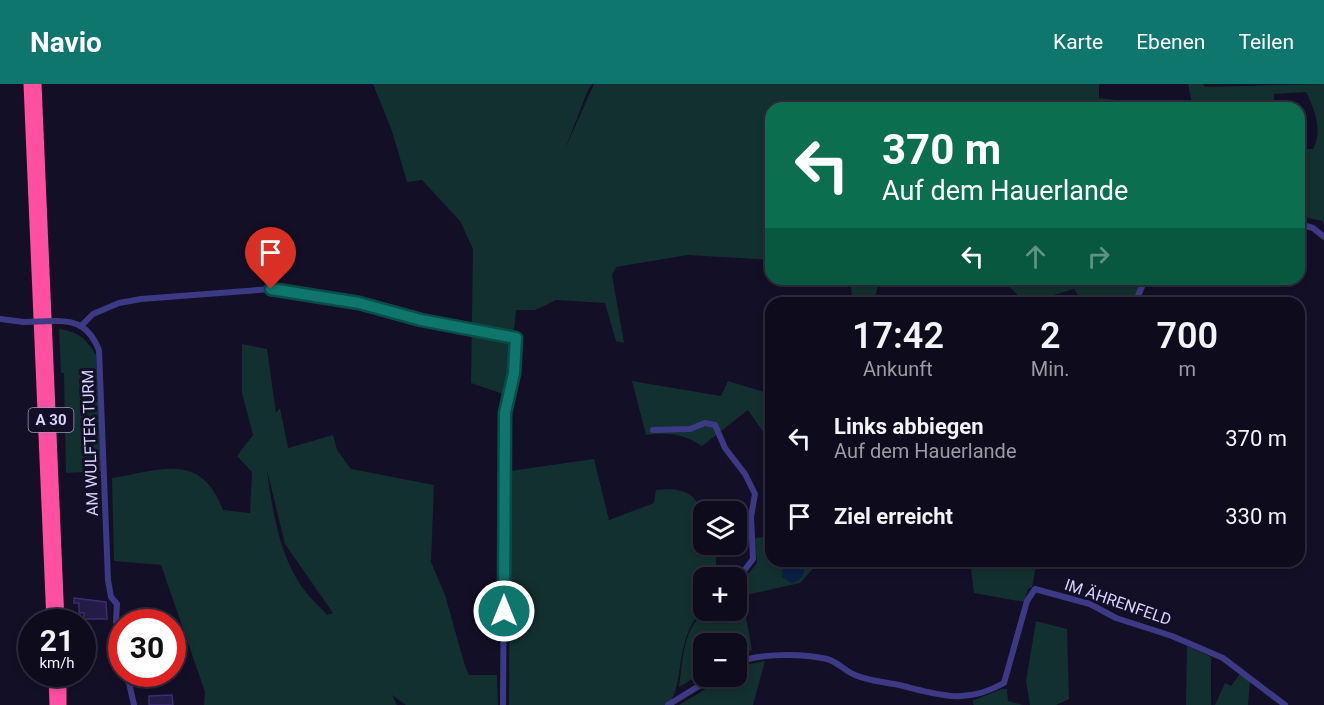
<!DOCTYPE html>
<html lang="de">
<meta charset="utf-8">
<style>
body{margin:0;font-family:Roboto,sans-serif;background:#171425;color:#f1f3f6;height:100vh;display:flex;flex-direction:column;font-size:22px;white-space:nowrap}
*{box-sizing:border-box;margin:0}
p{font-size:20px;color:#9b9ba3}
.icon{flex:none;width:33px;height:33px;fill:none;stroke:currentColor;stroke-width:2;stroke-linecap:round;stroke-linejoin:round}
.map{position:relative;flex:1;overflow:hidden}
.side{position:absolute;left:765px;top:213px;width:540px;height:270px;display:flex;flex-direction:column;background:#0e0b1c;border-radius:18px;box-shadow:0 3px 9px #0003,0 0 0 2px #2e2b3b}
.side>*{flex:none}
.banner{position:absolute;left:765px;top:18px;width:540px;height:183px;border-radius:18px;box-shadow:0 3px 9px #0003,0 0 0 2px #2e2b3b;background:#0b6e4f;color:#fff;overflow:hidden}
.fabs{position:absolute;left:693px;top:417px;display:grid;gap:12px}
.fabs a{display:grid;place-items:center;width:54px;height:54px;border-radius:12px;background:#0e0b1c;box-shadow:0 3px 9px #0003,0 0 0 2px #2e2b3b;font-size:30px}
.speed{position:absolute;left:18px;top:525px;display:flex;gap:12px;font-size:30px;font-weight:700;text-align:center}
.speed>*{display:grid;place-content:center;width:78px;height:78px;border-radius:50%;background:#0e0b1c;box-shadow:0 3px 9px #0003,0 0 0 2px #2e2b3b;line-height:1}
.speed small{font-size:15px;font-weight:400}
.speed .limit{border:9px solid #d22;background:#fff;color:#111}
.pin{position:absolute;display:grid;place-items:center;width:51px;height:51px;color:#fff;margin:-62px -26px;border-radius:50% 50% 50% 0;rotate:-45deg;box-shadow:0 0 6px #0007}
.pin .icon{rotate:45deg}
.me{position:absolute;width:66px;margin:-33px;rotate:0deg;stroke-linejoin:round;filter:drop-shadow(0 0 4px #0008)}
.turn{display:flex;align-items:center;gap:21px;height:126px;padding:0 18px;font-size:27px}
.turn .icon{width:78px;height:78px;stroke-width:2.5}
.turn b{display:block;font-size:42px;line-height:51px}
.lanes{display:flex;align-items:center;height:57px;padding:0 18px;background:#0003;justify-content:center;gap:30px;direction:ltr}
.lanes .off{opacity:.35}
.eta{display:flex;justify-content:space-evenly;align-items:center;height:102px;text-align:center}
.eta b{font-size:36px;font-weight:600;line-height:42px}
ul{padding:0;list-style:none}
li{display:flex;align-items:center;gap:18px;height:78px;padding:0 18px}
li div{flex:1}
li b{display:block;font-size:22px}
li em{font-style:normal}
header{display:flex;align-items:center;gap:36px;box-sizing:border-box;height:84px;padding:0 30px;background:#0f766e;color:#fff}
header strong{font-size:28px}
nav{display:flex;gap:33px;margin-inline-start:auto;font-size:21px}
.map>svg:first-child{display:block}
</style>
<header>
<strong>Navio</strong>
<nav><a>Karte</a><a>Ebenen</a><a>Teilen</a></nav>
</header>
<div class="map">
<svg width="1324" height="621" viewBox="0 0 1324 621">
<rect width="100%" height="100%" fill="#130f26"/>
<!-- green -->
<path fill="#12302f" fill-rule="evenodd" d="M373,0h219l-4,6 -23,59 29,-65h505v14l84,10h-412v152l-83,-5 -72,12 -4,8 12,68 -8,-2 -11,-38 -49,-3 -21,10h-19l-6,59 -7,25 -32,-11 2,-134 -13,-28 -38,-41 -15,2 -15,-51z
M1188,0h15l2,3 119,-3v141l-2,-4 -23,-5v-67h14c10,-19 2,-39 -7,-57l-32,2v14h-81z
M850,195h29l-5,24h-21z
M1000,195h149l-10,22 2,2h-58l-9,-14 -47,14z
M59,245c19,3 27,9 37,26l5,116 -35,2 -2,-100h-3z
M242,260l25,5 9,64 4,-5 8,40 45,-13 4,15 14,19 83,16 -3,77 14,33 20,71 4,9h28l1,30h-92l-14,-10 5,10h-193l1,-13 -44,-127 -47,-4 -2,-83c49,-8 89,-27 111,32l27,3 2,-41 -15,-16 16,-21 -11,-42zM267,386l18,74 48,69 -6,2c-8,-9 -18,-18 -25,-28 -23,-33 -30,-78 -35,-117z
M632,297l89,15 7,-15 43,13v49l-23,-33 -46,36c-18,-12 -34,-14 -56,-11z
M594,375l15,61 45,-17 2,-13c44,-5 47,17 48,54l12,1v32l-12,1 -1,14 -12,-1 12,2v17c-30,28 -17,79 -36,95h-158l1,-234z
M771,452v25h49l-20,22 -58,13 10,54 -15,4 -1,-10h-32l-1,29 -24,14c4,-24 3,-64 30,-76 6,-3 20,0 27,-1l1,-22 20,-25 -2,-25z
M970,477h67l-5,26 -4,2 -4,13 -50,-9z
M1036,537l31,8 2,70 -13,6h-26l-4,-24z
M1187,562l24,11v48h-25z
M765,577l-12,44h-74l47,-28 10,-1 1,-6 7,-5z
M1240,590l10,7 -2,24h-33l10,-22 6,3z
M1002,605h5l1,12 15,4h-49l-2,-4z"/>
<!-- water -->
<path fill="#0a1f44" d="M783,477h22c0,11 -2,20 -14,22l-9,-6z"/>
<!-- building -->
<path fill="#241b47" stroke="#3b2d73" stroke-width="1.5" d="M74,514l32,4 1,17h-23v-6h-5v-10h-5z
M172,611l1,10h-24v-9z"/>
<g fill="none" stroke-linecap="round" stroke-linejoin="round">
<!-- minor -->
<path stroke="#3d3a85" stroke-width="6" d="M1299,140l14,4 11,9
M1135,219l10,-24
M0,235l24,3
M53,237c25,-1 37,7 46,29l9,230 3,17 6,7 -1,17 6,26
M82,241l11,-11 26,-11 22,-4 130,-10 88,14 62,17 95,18 -2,35 -9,40 -2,292
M653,346l37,-1 15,-6 10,2 10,23 20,26 10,20 -4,23 2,42 -17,22
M736,580c20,-12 69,-10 91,-5 11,3 18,12 28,16 14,6 29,7 44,10 41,10 66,20 105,-2l23,-82 8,-12 55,15 26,14 56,18 51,22 62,47
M127,590l7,31
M668,621l47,-29"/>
<!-- highway -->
<path stroke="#ff4fa3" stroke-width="9" d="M28,0l23,538
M37,0l23,538
M53,590l1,31
M62,590v31"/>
<!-- minor-bridge -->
<path stroke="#3d3a85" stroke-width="6" d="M24,238l29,-1"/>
</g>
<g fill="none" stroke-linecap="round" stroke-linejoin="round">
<defs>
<path id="route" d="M271,205l88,14 62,17 95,18 -2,35 -9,40 -1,198"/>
</defs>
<!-- route casing -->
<use href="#route" stroke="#0a4d48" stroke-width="15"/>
<!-- route -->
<use href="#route" stroke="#0f766e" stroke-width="10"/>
</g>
<g text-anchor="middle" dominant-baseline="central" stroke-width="6" stroke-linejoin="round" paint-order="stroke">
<!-- shield labels -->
<rect fill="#130f26" stroke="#9e99be" stroke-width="1.5" x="28.5" y="324" width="45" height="24" rx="4.5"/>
<g font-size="15" font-weight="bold" fill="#d9d4ff">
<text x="51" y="336">A 30</text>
</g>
<!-- street labels -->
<g font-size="16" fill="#d9d4ff" stroke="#130f26">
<text transform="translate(90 359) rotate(-92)">AM WULFTER TURM</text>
<text transform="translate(1118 518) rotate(19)">IM ÄHRENFELD</text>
</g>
</g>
</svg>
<div class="fabs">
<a><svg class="icon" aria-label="layers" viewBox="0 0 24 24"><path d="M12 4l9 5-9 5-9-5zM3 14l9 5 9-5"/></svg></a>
<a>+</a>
<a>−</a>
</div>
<div class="speed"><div>21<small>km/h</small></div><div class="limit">30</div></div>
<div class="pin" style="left:271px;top:205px;background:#d93025"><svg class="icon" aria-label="arrive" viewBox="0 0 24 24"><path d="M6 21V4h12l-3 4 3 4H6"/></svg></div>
<svg class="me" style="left:504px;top:527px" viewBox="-20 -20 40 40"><circle r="17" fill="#0f766e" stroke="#fff" stroke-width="3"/><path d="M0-11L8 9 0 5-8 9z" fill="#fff"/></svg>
<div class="banner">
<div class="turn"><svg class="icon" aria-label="left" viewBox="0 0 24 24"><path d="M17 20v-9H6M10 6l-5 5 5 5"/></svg><div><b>370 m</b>Auf dem Hauerlande</div></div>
<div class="lanes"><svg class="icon" aria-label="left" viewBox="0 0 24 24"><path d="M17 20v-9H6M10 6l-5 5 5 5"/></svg><svg class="icon off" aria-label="ahead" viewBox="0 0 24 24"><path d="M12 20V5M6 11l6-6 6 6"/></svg><svg class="icon off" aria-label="right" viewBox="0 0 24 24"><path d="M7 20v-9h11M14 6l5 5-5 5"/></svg></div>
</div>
<section class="side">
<div class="eta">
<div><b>17:42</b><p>Ankunft</p></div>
<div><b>2</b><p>Min.</p></div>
<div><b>700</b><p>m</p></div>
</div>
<ul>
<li><svg class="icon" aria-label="left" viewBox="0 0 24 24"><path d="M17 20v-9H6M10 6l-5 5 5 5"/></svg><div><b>Links abbiegen</b><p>Auf dem Hauerlande</p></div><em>370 m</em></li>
<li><svg class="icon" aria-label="arrive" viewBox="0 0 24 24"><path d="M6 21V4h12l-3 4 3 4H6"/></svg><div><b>Ziel erreicht</b></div><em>330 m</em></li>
</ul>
</section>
</div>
